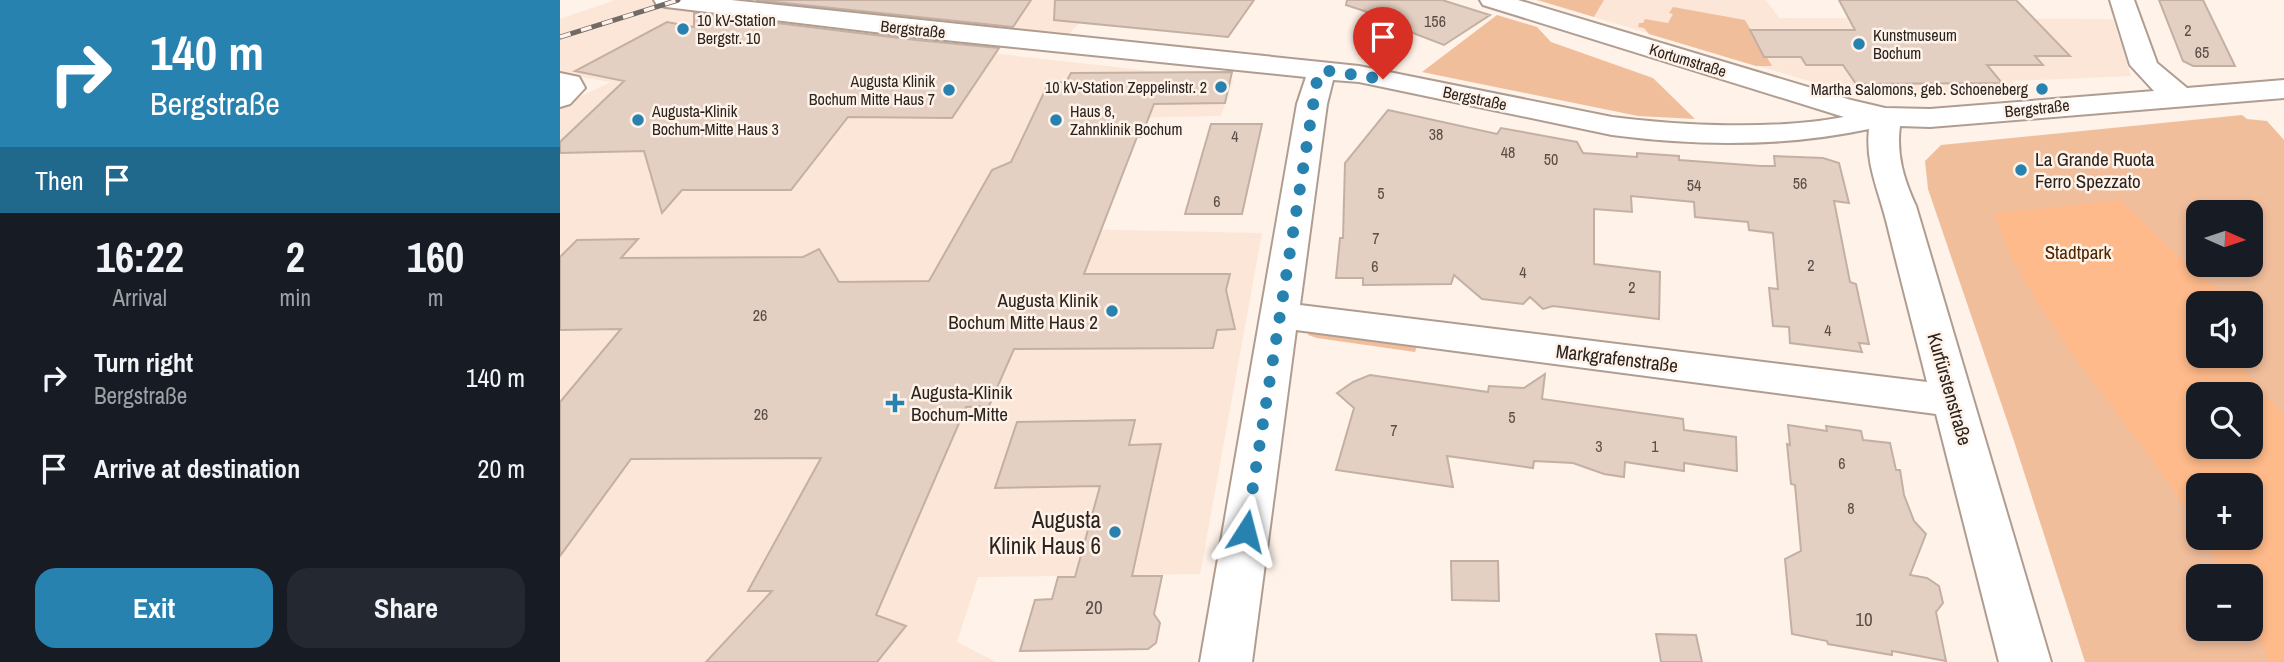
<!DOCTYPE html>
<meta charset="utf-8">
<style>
body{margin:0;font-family:"Archivo Narrow",sans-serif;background:#242831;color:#f1f3f6;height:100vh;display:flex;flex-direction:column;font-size:26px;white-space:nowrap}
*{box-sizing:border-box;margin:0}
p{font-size:23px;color:#9ea1a6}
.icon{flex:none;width:38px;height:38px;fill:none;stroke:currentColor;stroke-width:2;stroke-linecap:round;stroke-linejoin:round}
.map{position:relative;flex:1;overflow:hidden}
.panel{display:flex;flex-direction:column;background:#171b24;width:560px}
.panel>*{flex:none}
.top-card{background:#2882b0;color:#fff;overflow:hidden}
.needle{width:46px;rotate:93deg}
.tools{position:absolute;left:1626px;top:200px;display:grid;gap:14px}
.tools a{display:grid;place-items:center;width:77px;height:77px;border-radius:14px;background:#171b24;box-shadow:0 4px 10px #0003;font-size:35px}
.pin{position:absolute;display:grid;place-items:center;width:60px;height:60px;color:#fff;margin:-72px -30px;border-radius:50% 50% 50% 0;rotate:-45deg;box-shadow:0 0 7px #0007}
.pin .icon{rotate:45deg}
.me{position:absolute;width:77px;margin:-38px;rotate:9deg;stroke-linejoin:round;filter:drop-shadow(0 0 5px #0008)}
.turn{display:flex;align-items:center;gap:24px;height:147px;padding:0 35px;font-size:32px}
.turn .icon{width:91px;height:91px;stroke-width:2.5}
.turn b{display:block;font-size:49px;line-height:60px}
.then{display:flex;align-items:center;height:66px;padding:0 35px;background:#0003;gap:14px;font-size:26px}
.eta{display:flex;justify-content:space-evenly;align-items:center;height:119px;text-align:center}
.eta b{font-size:42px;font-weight:800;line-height:49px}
.button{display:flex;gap:14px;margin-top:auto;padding:14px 35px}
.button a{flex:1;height:80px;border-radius:21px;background:#2882b0;color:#fff;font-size:28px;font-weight:800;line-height:80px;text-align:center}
.button a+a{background:#242831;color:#f1f3f6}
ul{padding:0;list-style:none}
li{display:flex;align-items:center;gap:21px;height:91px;padding:0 35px}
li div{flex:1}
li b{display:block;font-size:26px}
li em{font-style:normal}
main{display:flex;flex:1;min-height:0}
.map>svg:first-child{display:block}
</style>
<main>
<section class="panel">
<div class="top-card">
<div class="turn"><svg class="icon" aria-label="right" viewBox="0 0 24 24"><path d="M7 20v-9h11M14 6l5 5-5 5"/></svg><div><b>140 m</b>Bergstraße</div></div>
<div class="then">Then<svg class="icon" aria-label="arrive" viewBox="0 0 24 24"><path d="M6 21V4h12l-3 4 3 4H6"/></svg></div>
</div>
<div class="eta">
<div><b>16:22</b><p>Arrival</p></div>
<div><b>2</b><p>min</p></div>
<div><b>160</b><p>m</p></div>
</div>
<ul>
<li><svg class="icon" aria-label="right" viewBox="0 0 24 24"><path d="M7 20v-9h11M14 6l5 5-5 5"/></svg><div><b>Turn right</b><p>Bergstraße</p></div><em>140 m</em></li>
<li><svg class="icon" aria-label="arrive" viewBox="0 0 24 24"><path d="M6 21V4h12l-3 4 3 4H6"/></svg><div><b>Arrive at destination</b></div><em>20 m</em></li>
</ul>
<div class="button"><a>Exit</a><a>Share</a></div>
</section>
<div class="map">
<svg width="1724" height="662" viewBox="0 0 1724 662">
<rect width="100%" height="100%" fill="#fef2e9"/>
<!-- built -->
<path fill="#fce6d7" d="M55,0h487l-37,38 -244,-13 -11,8 423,47 -12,36 -106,2 -43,111 190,4 -62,341 -222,3 -21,65 39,20h-436v-556l51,-24 -51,-8v-55z
M1044,0h162l13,18 334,1 18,57 -119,5 5,7h-52l4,7 -116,-1 -259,-77z"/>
<!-- green -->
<path fill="#f1be9c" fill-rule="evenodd" d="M977,0h67l-10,17z
M1113,7l72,13 27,46h-16l-107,-32 -5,-6 -6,-1 1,-4h4l2,-4 23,4 5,-9 -4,-1z
M937,15l40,12 14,15 102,36 42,41 -57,-3 -216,-44z
M1682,115l5,4 20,2 17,19v522h-199l-72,-224 -85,-249 -3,-28 16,-16zM1638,212h52v52h-52zM1638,303h52v52h-52zM1638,394h52v52h-52zM1638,485h52v52h-52zM1638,576h52v52h-52z
M750,329l108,14 -3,9 -98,-14 -9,-3z"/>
<!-- water -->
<path fill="#feba8a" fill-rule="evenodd" d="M1560,200l60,58 39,32 -11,2 -10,11v52h33l53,60v247h-14l-19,-39 -1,-47h-24l-23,-39h47v-52h-52v43c-45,-75 -105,-141 -153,-214 -20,-32 -41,-65 -50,-101zM1638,394h52v52h-52z"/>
<!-- building -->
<path fill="#e4d0c2" stroke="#c4b0a3" stroke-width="2" d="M196,0h275l-18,27z
M495,0h199l-26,37 -174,-17z
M787,0h95l48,15 -46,30 -57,-22 5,-3 -46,-15z
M1279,0h177l54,56h-35l8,9h-56l15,18 -146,1 -13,-19h-37l-5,-8h-37l-14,-27h105z
M1599,0h44l32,66h-42l-10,-5z
M134,13l222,27 83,8 -47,70 -104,-1 -57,73h-109l-20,23 -18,-62 -84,2v-11l64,-61 -49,-10 92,-49 27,5z
M672,72l-7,31 -71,1 -13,33h-4l-53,137h146l-4,16 9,39 -18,1 -4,18 -199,1 -25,57 -23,1 -90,208 30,11 -29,36h-171l66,-71h-24l73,-133 -190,1 -71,97v-154l61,-73 -61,1v-73l17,-17 61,-1 -17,19 182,-1 16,-8 20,33 90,-1 63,-111 19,-8 38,-80h17l5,-9z
M828,110l109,24 4,-6 76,14 6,11 54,4v-4l42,3v4l82,6h14l-1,-10 49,2 16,5 10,40 -15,-2 16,81 6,2 13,60 -10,-1 3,9 -72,-9 -1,-16 -16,-1 -4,-38 9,1 -5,-56 -24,-3 -1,-8 -53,-5 -1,-15 -63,-6 1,16 -38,-3v55l66,8 -1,47 -106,-13 -10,3 -13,-12 -7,7 -41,-5 -28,-24 -3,9 -88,1v-7h-27l4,-40h3l2,-75z
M651,124h51l-20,90h-57z
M985,374l-3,25 141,20 1,11 52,7 1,34 -53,-8v8l-59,-9 -1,15 -20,-3 -31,-11 -39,-2 -1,7 -86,-12 6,31 -117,-17 18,-62 -17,-15 16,-11 17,-7 118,17 1,-6 35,2z
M575,420l-6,25 32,-1 -29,132h30l-8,38 6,9 -4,20 -8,6 -128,2 15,-51 17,-1 6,-22h17l25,-91 -105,2 22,-66z
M1228,425l39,6 -1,-5 35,5 2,9 27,3 6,27h4l4,25 10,26 12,13 -16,41 17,3 12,8 4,17 -7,9 10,49 -54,-10v4l-64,-11 -1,-3 -35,-7 -7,-75 16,-8 -6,-66 -4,-1 -4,-40 3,1z
M891,561h47l1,40 -47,-1z
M1096,634l40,1 6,27h-41z"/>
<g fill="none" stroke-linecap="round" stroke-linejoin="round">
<defs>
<path id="minor" d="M94,0h77l628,66 253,51c69,9 164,13 232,0l-361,-112 -3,-5h38l333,100 34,8 45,1 224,-18 -24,-26 -20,-65h24l23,63 30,25 97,-8v18l-354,29 -30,-1c-4,29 4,54 16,80l135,456h-52l-63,-248 -640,-84 -44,332h-52l97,-558 9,-27 -390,-40 -250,-30 -9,-2zM773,80l26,2 253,53c84,11 174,12 257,-6 -4,35 10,62 18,95 13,53 27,106 40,158l-627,-77 27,-201z
M0,73l19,4 6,11 -15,16 -10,3z"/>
</defs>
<!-- minor casing -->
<use href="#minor" stroke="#b09d90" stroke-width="4"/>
<!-- minor -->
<use href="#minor" fill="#fff" fill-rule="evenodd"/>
<defs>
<path id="rail" d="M0,37l118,-37"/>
</defs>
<!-- rail casing -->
<use href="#rail" stroke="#736a64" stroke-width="5"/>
<!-- rail -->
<use href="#rail" stroke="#fef2e9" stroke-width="3.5" stroke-dasharray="11" stroke-linecap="butt"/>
</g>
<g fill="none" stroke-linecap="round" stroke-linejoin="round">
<!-- route -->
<path stroke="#2882b0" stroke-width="12" stroke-dasharray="0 21.6" d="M686,531l71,-451 5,-10 61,9"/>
</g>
<!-- markers -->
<g fill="#2882b0" stroke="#fef2e9" stroke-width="2.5">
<circle cx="123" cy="29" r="7"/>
<circle cx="1299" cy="44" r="7"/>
<circle cx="661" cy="87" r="7"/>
<circle cx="1482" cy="89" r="7"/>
<circle cx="389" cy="90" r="7"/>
<circle cx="78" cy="120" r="7"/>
<circle cx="496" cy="120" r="7"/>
<circle cx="1461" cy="170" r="7"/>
<circle cx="552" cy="311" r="7"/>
<path d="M331.5 392.5h7v7h7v7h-7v7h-7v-7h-7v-7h7z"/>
<circle cx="555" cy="532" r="7"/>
</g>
<g text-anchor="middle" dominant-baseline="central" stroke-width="5" stroke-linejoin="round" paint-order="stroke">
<!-- far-poi labels -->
<g font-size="16" fill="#2b231e" stroke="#fef2e9" text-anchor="start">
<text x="137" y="20">10 kV-Station<tspan x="137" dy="18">Bergstr. 10</tspan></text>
<text x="1313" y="35">Kunstmuseum<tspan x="1313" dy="18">Bochum</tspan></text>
<text x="375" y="81" text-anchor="end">Augusta Klinik<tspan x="375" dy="18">Bochum Mitte Haus 7</tspan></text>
<text x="647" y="87" text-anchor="end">10 kV-Station Zeppelinstr. 2</text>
<text x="1468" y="89" text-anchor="end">Martha Salomons, geb. Schoeneberg</text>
<text x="92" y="111">Augusta-Klinik<tspan x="92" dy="18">Bochum-Mitte Haus 3</tspan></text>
<text x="510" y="111">Haus 8,<tspan x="510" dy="18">Zahnklinik Bochum</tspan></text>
</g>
<!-- number labels -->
<g font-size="16" fill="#594e47">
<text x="875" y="21">156</text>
<text x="1628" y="30">2</text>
<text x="1642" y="52">65</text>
<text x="876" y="134">38</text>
<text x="675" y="136">4</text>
<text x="948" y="152">48</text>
<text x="991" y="159">50</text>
<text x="1240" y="183">56</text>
<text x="1134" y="185">54</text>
<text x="821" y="193">5</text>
<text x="657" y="201">6</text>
<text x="816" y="238">7</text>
<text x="1251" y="265">2</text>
<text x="815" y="266">6</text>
<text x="963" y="272">4</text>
<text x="1072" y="287">2</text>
<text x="200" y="315">26</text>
<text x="1268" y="330">4</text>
<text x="201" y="414">26</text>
<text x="952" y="417">5</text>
<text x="834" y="430">7</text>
<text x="1039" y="446">3</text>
<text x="1095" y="446">1</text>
<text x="1282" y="463">6</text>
<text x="1291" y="508">8</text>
</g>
<!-- far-street labels -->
<g font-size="16" fill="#2b231e" stroke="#fef2e9">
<text transform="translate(353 29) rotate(6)">Bergstraße</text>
<text transform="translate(1128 60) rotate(17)">Kortumstraße</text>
<text transform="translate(915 98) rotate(12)">Bergstraße</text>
<text transform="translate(1477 108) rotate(-6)">Bergstraße</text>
</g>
<!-- poi labels -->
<g font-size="19" fill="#2b231e" stroke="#fef2e9" text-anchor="start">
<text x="1475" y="159">La Grande Ruota<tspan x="1475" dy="22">Ferro Spezzato</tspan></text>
<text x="538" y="300" text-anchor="end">Augusta Klinik<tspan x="538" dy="22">Bochum Mitte Haus 2</tspan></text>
<text x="351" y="392">Augusta-Klinik<tspan x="351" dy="22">Bochum-Mitte</tspan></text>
</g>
<!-- park labels -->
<g font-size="19" fill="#502600" stroke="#fef2e9">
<text x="1518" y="252">Stadtpark</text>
</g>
<!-- street labels -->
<g font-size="19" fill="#2b231e" stroke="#fef2e9">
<text transform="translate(1057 358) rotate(7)">Markgrafenstraße</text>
<text transform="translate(1390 389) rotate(74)">Kurfürstenstraße</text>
</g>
<!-- near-number labels -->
<g font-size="19" fill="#594e47">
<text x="534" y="607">20</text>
<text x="1304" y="619">10</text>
</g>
<!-- near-poi labels -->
<g font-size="23" fill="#2b231e" stroke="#fef2e9" text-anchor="end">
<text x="541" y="519">Augusta<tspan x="541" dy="26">Klinik Haus 6</tspan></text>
</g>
</g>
</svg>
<div class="tools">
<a><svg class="needle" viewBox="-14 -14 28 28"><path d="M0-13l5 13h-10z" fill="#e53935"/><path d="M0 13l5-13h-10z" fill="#9ea1a6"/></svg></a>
<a><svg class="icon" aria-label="sound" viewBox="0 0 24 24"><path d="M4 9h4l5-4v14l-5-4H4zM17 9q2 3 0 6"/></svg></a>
<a><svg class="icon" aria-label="search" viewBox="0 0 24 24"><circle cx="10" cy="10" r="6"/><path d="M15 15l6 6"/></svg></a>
<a>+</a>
<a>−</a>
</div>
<div class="pin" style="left:823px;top:79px;background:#d93025"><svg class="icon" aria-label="arrive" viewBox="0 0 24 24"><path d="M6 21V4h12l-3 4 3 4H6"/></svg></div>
<svg class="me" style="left:686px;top:531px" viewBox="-20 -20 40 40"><path d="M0-17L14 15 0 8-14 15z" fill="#2882b0" stroke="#fff" stroke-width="4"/></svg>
</div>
</main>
